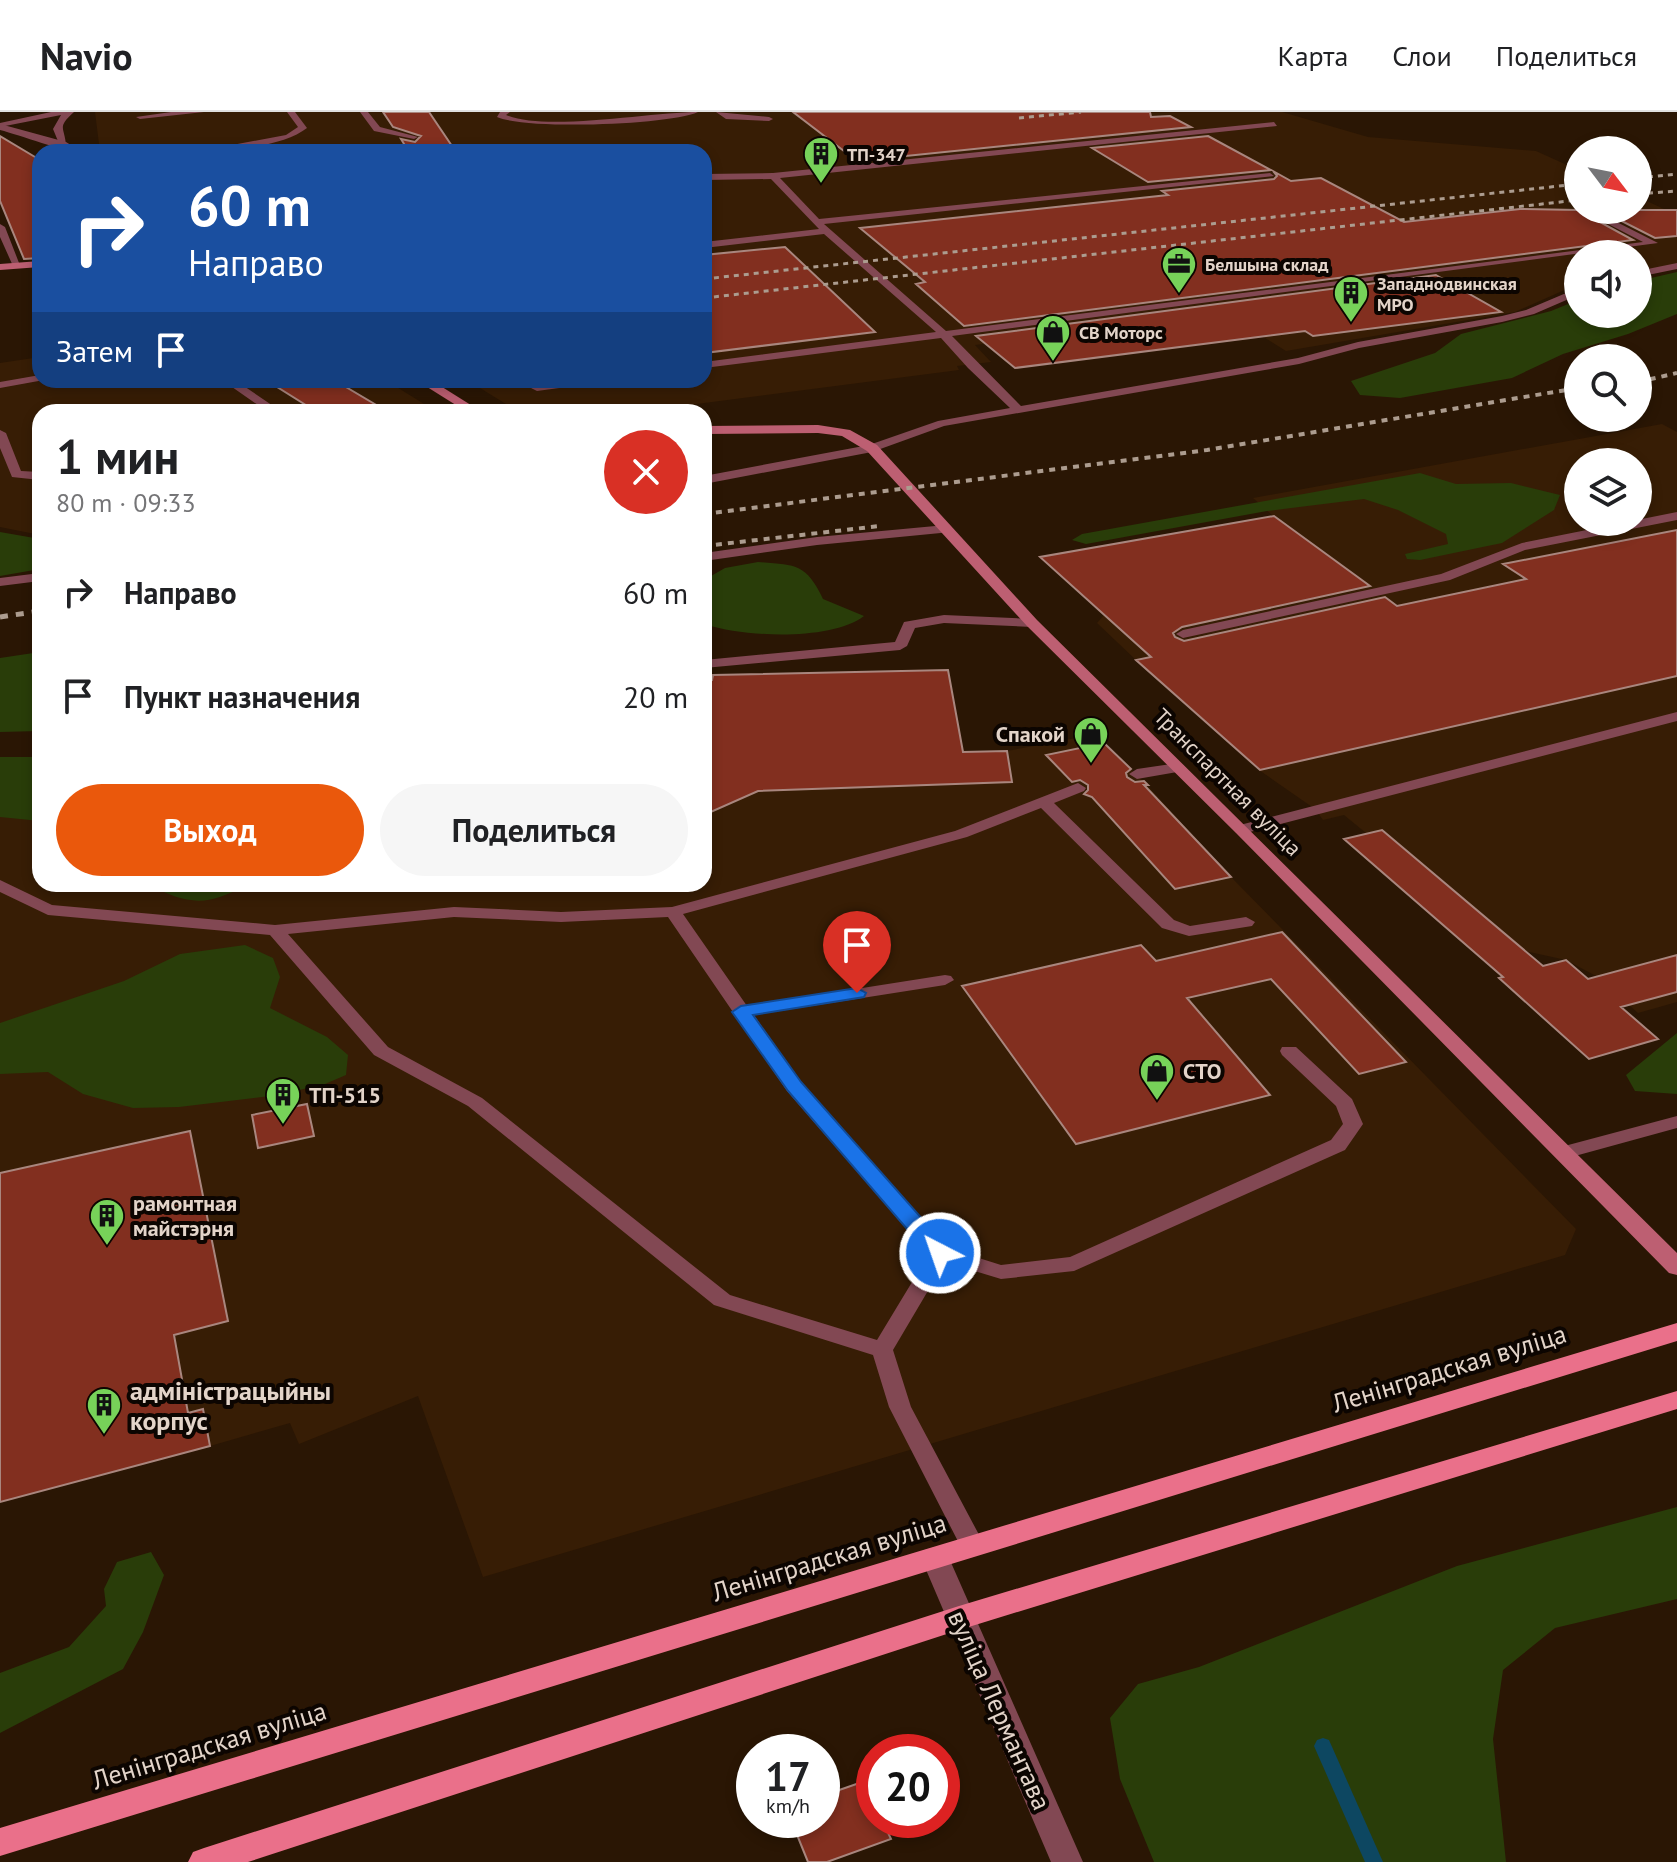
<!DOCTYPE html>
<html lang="ru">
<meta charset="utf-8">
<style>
body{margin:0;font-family:"PT Sans",sans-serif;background:#f6f6f6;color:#202124;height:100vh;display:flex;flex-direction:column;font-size:30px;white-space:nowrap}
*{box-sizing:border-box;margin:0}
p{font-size:26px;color:#757577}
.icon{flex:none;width:44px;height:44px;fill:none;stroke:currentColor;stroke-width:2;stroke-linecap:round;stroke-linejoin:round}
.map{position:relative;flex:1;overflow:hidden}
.drawer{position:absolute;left:32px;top:292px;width:680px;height:488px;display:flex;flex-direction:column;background:#fff;border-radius:24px;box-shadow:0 4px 12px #0003}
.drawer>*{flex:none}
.banner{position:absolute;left:32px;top:32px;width:680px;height:244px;border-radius:24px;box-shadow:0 4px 12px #0003;background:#1a4fa0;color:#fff;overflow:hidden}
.needle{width:52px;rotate:122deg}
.fabs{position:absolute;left:1564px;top:24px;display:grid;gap:16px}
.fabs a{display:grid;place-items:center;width:88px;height:88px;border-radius:50%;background:#fff;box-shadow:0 4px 12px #0003;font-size:40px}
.speed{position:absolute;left:736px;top:1622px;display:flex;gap:16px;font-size:40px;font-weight:700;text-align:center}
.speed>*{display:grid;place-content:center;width:104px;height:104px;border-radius:50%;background:#fff;box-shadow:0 4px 12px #0003;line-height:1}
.speed small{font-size:20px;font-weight:400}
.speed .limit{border:12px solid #d22;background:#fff;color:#111}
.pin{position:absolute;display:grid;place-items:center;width:68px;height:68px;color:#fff;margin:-82px -34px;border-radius:50% 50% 50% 0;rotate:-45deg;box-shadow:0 0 8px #0007}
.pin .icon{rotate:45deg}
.me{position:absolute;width:88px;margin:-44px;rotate:319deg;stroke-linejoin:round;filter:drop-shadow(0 0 6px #0008)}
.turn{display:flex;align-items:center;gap:28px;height:168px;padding:0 24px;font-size:36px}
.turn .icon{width:104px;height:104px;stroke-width:2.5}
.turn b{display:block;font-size:56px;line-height:68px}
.then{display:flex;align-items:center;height:76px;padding:0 24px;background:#0003;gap:16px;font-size:30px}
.round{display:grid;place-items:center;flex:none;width:84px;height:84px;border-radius:42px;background:#f6f6f6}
.summary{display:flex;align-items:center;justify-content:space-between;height:136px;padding:0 24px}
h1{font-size:48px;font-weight:800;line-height:60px}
.button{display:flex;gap:16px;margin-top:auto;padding:16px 24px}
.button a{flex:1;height:92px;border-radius:48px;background:#ea580c;color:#fff;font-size:32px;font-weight:800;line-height:92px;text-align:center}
.button a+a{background:#f6f6f6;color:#202124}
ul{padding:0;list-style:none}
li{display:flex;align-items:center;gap:24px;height:104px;padding:0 24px}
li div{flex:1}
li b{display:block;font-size:30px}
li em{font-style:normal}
header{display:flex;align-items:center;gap:48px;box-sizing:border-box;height:112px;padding:0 40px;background:#fff;border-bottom:2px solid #e0e0e0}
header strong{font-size:38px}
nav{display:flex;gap:44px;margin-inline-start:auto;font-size:28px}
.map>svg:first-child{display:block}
</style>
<header>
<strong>Navio</strong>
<nav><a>Карта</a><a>Слои</a><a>Поделиться</a></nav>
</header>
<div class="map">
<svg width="1677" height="1750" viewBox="0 0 1677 1750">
<rect width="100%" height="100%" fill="#2a1604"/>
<!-- built -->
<path fill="#371d05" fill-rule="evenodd" d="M95,0h1187l86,25 168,14 42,19v40h60v-13l39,18v48l-39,9v-18h-60v30l-63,28 -229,39 -61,-38 -250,32 16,17 -34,4 2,4 -324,42h-116l-52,-32h237v-228h-604z
M40,245v23h320l8,4 19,-3 50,31h-397v123l-40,-8v-164z
M1662,312l15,8v570l-39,11 -42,-37 -30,-16 -41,-9 -143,-121 -16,3 -22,-18 -21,5 -8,-11 -56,-39 -123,-110 -39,-37 7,-8 -64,-58 233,-41 -20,-18zM1578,350h60v60h-60z
M1092,623l12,8 43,42 84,92 345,352 -11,26 -1082,322 -65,-181 -119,48 -9,-21 -118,34 -1,-8 -23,6 1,7 -149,40v-723l40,-2v107h664v-125l303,-8z"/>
<!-- green -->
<path fill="#293d09" d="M1677,160v42l-49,20 -65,20 -51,24 -112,20 -40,-3 -9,-14 84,-28 26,-19 90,-23 27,-11v14h60v-33z
M1420,361l36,11 55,-1 49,12 -6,15 -52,33 -82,17 -13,-1 -2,-5 43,-10 -2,-10 -48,-24 -34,-11 -97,12 -181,33 -14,-4 10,-6z
M0,420l40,7v30l-40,7z
M758,450c37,3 48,1 65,37l41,17c-33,25 -118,21 -157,9l-3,-4v-41l21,-12z
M40,540v79l-40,1v-74z
M0,645h40v64l-40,-4z
M148,772h98v1c-39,22 -59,20 -98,-1z
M245,833l28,13 7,19 -10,31 57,29 21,18 -2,20 -21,9 -47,11 -99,12 -46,1 -50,-14 -35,-22 -48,2v-51l124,-42 56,-27z
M1677,921v61l-42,-3 -9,-16z
M1677,1395v92l-122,29 -52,42 -10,69 13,123h-352l-34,-83 -10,-61 28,-34 61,-17 258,-101z
M151,1440l13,23 -21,57 -20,37 -123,64v-60l69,-26 37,-41 -2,-17 13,-27z"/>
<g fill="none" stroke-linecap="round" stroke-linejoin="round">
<!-- stream -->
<path fill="#0d4761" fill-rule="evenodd" d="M1323,1626l6,2 54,122h-18l-51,-116 3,-6z"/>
</g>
<!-- building -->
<path fill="#822f1f" stroke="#a9867e" stroke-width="2" d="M383,0h46l27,40h-47l-8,-13 14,3 6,-6 -28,-9z
M793,0h357l1,5 19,-1 21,11 -334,34z
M0,24l40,24v98l-16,1 -24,-58z
M1208,24l63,34 -123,12 -56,-34z
M1273,59l18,10 30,-3 83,44 116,-13 58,1 55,30 -669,86 -48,-42 9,-2 -65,-54 308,-33 -6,-4 112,-12 3,-3z
M1600,98h77v26l-22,2z
M785,135l90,85 -171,21v-98z
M1436,163l65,37 -188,24 -8,-5 -290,37 -39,-32z
M266,268h68l54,32h-71z
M1274,404l96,70 -188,41 -9,6 2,4 9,4 201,-44 12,9 129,-27 -23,-15 174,-34v146l-417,94 -124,-110 15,-3 -111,-100z
M948,558l15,82 44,-1 5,31 -254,9 -54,24v-134l8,-1 1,-5z
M1104,631l27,26 -5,4 1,4 8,5 9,-1 4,4h-4l87,92 -56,12 -83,-92 -8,-3 4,-4v-5l-8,-5 -8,2 -26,-27z
M1382,718l161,136 23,-6 22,19 89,-24v37l-56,15 37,32 -69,20 -90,-81 4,-1 -159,-138z
M1282,820l124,130 -47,12 -88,-95 -84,19 83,97 -194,49 -114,-158 179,-41 15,16z
M307,992l7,32 -56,12 -6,-33z
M190,1019l38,190 -54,14 14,78 15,-4 7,37 -210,56v-329z
M865,1669l9,21v18h8l9,19 -64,23h-19l-17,-42h31v-24z"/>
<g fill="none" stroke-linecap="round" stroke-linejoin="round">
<!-- lane -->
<path fill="#824853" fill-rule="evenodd" d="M51,0h23c-18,16 -9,15 -8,34h-6l-7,-17 8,-14 -61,12v-4z
M171,0h33l-64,7 -4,-2z
M287,0h8l12,16c-24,19 -82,24 -112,24l91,-17 12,-8z
M360,0h8l12,15 38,10 -4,2 -40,-8z
M500,0h10l-4,3c39,17 145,-3 192,-3 -28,13 -171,18 -201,5z
M716,0l53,5 4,2 -4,2 -43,-2z
M1274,10l3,4 -497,52 39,41 451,-46 4,3 -450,48 122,107 697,-89 -62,-32h12l65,33 -706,93 69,70 277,-48 60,-16 144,-26 24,-6 52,-22v7l-44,19 -32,8 -143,26 -60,16 -355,62 -72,26 -168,32v-8l165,-31 69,-24 72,-13 -42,-40 -27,-30 -237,30v-6l232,-30 -112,-98 -120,14v-6l115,-13 -48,-50 -67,1v-6l69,-1z
M0,112l5,3 16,41 -8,-2 -13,-29z
M1677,151v6l-39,8v-6z
M40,263v5h4l-44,8v-6z
M222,268h13l47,32h-14z
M572,268h30l-6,3 -59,8 -6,-3z
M0,318l6,3 15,38 19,1v8l-28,-3 -12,-29z
M1677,400v8l-152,30 -75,30 -267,58 -7,-4 7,-4 258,-56 81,-31z
M946,413l6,4 -1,3 -134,13 -113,16v-8l113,-16z
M40,461v8l-40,5v-8z
M944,503l88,4 7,4 -7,4 -88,-4 -29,5 -8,18 -7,4 -196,18v-8l191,-18 9,-20z
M1677,600v9l-435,113 -8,-5 2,-3z
M1178,651l5,2 3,3 -3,3 -46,8 -8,-5 8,-5z
M1078,671l8,5 -2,3 -30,12 120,117 16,6 56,-9 9,5 -3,4 -63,10 -27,-8 -121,-120 -74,29 -284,77 64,92 198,-31 6,1 3,4 -9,5 -191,30 47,68 146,165 54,17 69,-8 261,-117 12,-16 -7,-18 -54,-51 -2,-4 2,-4h14l56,52 11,25 -18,26 -271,121 -73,8 -56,-17 -52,88 18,57 74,139 -3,7 -9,3 -9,-3 -75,-146 -16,-52 -159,-50 -246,-199 -94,-51 -104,-120 -222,-20 -48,-23v-12l52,25 223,20 179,-18 107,5 111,-5 283,-76zM454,805l107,5 107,-5 119,174 142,163 -52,86 -147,-45 -248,-197 -94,-51 -100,-113z
M1677,1004v12l-113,31 -10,-6 3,-5z"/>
<!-- street -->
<path fill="#824853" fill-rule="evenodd" d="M0,12l66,18 16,10c-18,0 -62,-17 -82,-22z
M935,1435l10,3 4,8 134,304h-32l-130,-304 4,-8z"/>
<!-- secondary -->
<path fill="#bd5f72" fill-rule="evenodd" d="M40,149v6l-40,3v-6z
M416,268h15l51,32h-15z
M818,313l32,5 27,15 160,175 640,633v22l-8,-2 -433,-440 -209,-207 -160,-175 -25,-15 -24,-3 -114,1v-8z"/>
<!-- primary -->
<path fill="#ea708a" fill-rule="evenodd" d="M1677,1211v18l-1677,515v-28z
M1677,1279v18l-718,221 -711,232h-60l5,-10 11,-4 755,-242z"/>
<!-- rail-far2 -->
<path stroke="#ac9c8f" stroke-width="3" stroke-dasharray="5 5" stroke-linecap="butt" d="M1019,6l62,-6
M1638,66l39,-4
M1638,82l39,-3
M704,167l874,-95
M704,186l874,-98"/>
<!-- rail-far1 -->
<path stroke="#ac9c8f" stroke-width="4" stroke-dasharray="6 6" stroke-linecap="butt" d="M1638,270l39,-9
M704,402l503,-64 371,-62
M704,434l176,-20"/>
<!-- rail -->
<path stroke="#ac9c8f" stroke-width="5" stroke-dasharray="8 8" stroke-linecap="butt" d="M0,505l40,-6"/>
</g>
<!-- route -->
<path fill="#1a73e8" stroke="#114b97" stroke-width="2" d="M857,876l9,5 -2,4 -111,18 48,67 147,166 3,5 -3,5h-16l-144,-167 -56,-79 9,-6z"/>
<!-- icons -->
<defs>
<symbol id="building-pin" viewBox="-11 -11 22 30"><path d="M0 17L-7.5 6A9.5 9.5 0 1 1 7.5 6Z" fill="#77d259" stroke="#0c0501"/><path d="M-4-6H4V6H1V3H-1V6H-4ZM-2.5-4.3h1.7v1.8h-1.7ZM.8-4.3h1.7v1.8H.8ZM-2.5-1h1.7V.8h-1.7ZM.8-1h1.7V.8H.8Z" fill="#111"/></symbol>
<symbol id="office-pin" viewBox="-11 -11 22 30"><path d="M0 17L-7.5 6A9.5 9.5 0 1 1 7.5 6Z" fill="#77d259" stroke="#0c0501"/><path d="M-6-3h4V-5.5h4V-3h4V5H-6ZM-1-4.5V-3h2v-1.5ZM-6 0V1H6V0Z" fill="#111"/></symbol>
<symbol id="shop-pin" viewBox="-11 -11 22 30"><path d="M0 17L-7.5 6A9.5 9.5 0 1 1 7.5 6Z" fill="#77d259" stroke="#0c0501"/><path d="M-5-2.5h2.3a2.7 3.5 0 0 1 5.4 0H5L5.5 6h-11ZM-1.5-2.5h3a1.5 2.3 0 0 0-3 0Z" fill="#111"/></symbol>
</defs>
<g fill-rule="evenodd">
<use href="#building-pin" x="801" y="22" width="40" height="54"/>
<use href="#office-pin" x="1159" y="132" width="40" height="54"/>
<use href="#building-pin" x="1331" y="161" width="40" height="54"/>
<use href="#shop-pin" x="1033" y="200" width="40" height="54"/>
<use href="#shop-pin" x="1071" y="602" width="40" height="54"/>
<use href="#shop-pin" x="1137" y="939" width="40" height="54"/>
<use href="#building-pin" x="263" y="963" width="40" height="54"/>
<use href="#building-pin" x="87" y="1084" width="40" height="54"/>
<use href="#building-pin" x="84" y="1273" width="40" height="54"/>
</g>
<g text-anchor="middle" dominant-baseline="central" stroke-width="8" stroke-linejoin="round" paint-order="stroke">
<!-- far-poi labels -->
<g font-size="18" font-weight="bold" fill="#e3d4c9" stroke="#0c0501" text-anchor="start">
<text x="847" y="42">ТП-347</text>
<text x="1205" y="152">Белшына склад</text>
<text x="1377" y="171">Западнодвинская<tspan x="1377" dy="21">МРО</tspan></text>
<text x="1079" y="220">СВ Моторс</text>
</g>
<!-- poi labels -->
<g font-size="22" font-weight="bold" fill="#e3d4c9" stroke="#0c0501" text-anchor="start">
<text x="1065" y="622" text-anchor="end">Спакой</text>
<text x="1183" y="959">СТО</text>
<text x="309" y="983">ТП-515</text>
<text x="133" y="1091">рамонтная<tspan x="133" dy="25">майстэрня</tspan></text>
</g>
<!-- street labels -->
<g font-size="22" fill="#e3d4c9" stroke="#0c0501">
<text transform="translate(1228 670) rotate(45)">Транспартная вуліца</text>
</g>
<!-- near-street labels -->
<g font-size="26" fill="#e3d4c9" stroke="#0c0501">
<text transform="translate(1449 1256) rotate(-17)">Ленінградская вуліца</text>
<text transform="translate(829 1445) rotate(-17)">Ленінградская вуліца</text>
<text transform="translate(1000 1598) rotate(66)">вуліца Лермантава</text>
<text transform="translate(209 1633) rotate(-17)">Ленінградская вуліца</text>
</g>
<!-- near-poi labels -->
<g font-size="26" font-weight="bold" fill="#e3d4c9" stroke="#0c0501" text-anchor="start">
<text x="130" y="1278">адміністрацыйны<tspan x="130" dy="30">корпус</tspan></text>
</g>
</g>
</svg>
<div class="fabs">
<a><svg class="needle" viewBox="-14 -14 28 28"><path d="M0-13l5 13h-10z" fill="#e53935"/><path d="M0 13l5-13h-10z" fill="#757577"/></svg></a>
<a><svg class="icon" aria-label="sound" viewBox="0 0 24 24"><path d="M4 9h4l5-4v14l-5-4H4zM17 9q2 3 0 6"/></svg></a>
<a><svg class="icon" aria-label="search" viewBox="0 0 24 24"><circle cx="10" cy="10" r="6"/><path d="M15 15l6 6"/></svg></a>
<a><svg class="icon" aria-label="layers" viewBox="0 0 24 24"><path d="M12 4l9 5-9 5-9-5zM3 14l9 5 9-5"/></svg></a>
</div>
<div class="speed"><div>17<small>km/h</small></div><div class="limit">20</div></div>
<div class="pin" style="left:857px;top:881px;background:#d93025"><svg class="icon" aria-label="arrive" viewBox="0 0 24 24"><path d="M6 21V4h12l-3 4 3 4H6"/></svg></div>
<svg class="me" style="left:940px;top:1141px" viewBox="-20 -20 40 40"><circle r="17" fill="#1a73e8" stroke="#fff" stroke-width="3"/><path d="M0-11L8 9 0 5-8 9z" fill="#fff"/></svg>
<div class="banner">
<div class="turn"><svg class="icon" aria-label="right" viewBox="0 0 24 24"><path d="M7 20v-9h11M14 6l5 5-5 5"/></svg><div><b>60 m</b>Направо</div></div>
<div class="then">Затем<svg class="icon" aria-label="arrive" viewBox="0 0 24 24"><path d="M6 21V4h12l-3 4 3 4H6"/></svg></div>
</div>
<section class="drawer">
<div class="summary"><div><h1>1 мин</h1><p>80 m · 09:33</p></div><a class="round" style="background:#d93025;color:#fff"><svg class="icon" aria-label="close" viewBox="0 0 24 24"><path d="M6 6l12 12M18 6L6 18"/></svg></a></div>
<ul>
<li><svg class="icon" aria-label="right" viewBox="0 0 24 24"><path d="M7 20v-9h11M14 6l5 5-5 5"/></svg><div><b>Направо</b></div><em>60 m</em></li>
<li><svg class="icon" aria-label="arrive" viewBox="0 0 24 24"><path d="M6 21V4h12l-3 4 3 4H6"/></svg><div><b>Пункт назначения</b></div><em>20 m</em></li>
</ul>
<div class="button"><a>Выход</a><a>Поделиться</a></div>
</section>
</div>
